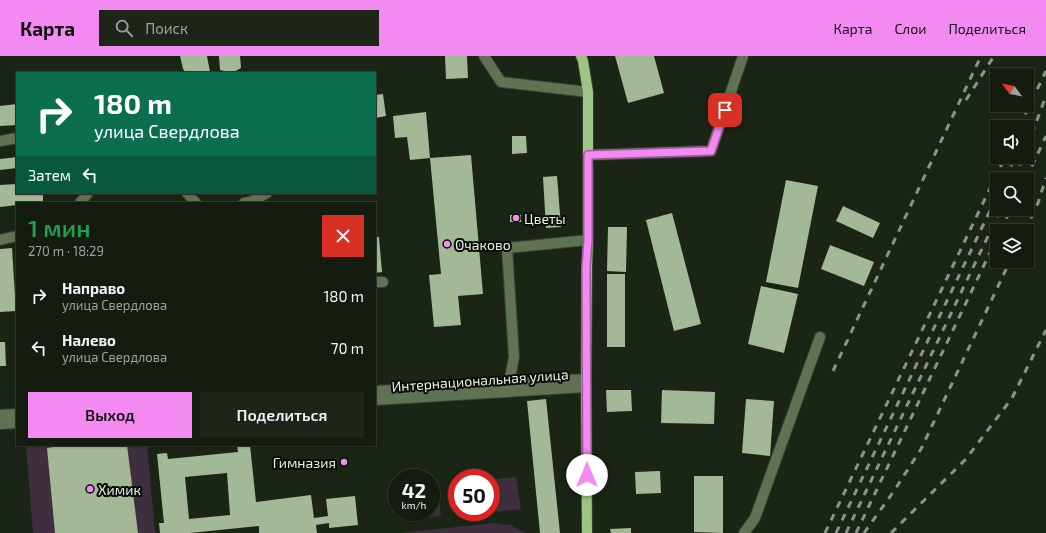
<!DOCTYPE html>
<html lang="ru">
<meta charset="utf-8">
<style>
body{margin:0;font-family:"Exo 2",sans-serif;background:#1d2519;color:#f1f3f6;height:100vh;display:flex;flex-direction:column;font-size:15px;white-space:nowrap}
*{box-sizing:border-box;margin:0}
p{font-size:13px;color:#9da19f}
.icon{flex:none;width:22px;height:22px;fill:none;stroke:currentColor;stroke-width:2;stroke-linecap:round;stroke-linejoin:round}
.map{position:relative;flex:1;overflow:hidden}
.drawer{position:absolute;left:16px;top:146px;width:360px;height:244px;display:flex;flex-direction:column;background:#141c10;border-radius:0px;box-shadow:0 1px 3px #0004,0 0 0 1px #333a30}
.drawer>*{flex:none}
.guide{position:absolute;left:16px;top:16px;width:360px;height:122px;border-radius:0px;box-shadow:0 1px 3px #0004,0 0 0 1px #333a30;background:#0b6e4f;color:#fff;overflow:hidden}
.needle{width:26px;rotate:302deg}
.controls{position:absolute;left:990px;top:12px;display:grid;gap:8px}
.controls a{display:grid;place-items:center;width:44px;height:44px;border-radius:0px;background:#141c10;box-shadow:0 1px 3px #0004,0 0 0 1px #333a30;font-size:20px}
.speed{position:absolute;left:388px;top:413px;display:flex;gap:8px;font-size:20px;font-weight:700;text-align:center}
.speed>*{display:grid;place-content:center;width:52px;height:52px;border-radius:50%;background:#141c10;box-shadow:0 1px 3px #0004,0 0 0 1px #333a30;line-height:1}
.speed small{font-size:10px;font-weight:400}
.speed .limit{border:6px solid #d22;background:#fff;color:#111}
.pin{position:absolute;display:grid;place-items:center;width:34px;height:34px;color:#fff;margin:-17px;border-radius:8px;box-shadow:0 2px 6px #0006}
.me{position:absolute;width:44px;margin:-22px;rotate:0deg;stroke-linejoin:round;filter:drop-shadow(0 0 3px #0008)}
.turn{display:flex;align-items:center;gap:14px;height:84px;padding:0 12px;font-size:18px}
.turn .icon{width:52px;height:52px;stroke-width:2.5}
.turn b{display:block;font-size:28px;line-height:34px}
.then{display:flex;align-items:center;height:38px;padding:0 12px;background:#0003;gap:8px;font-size:15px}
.round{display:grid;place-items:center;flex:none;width:42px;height:42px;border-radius:0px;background:#1d2519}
.summary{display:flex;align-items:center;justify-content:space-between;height:68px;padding:0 12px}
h1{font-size:24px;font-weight:600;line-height:30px;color:#1e9e55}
.button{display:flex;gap:8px;margin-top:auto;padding:8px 12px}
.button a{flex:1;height:46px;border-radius:0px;background:#f38af2;color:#111;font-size:16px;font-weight:600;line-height:46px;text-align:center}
.button a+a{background:#1d2519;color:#f1f3f6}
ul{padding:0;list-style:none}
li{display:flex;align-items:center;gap:12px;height:52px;padding:0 12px}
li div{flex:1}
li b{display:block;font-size:15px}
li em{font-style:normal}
header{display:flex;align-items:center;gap:24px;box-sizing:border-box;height:56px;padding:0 20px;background:#f38af2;color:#111}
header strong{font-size:19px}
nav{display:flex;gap:22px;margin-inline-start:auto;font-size:14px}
.search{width:280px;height:36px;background:#1d2519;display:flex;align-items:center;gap:10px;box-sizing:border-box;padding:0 14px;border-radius:0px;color:#9da19f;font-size:15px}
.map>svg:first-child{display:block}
</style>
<header>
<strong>Карта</strong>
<div class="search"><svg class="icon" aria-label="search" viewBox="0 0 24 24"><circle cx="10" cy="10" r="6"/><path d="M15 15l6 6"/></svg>Поиск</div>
<nav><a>Карта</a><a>Слои</a><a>Поделиться</a></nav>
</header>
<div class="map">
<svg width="1046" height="477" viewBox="0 0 1046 477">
<rect width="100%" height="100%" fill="#1b2515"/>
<!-- garden -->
<path fill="#3f2e3e" d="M26,389h121l8,88h-122z
M516,421l5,32 -65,7 -4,-31 5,-1v28h34v-32z
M437,428l4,32 -16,2 -1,-6h7v-27z
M495,467l16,2 14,8h-125z"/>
<!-- building -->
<path fill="#a2b896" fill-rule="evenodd" d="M180,0h27l3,16 -24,1 -3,-4z
M219,0h21l1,12 -9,5 -12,-3z
M445,0h22l1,22 -22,1z
M615,0h39l10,37 -36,10z
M383,38l3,22 -11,2v-23z
M17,48v21l-17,1v-20z
M426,56l4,46 41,-3 12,139 -25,2 3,29 -27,2 -5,-52 12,-1 -11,-116 -20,2 -3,-23 -12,1 -2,-22z
M512,80h14l1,17 -15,1z
M17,101v11l-17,2v-11z
M557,120l4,51 -15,1 -3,-51z
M786,124l32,6 -20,102 -32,-6z
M17,128v9h26v10h-26v2l-17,2v-22z
M843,150l37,17 -7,15 -37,-17z
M672,157l29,111 -27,7 -28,-111z
M510,159h11v7h-11z
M608,171h19l-1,45 -19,-1z
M375,181h4l3,35 -7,1z
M830,189l44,17 -10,24 -43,-17z
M12,192l4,63 -16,1v-63z
M607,218h18v73h-18z
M761,230l37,8 -14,59 -36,-9z
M0,286h5l1,24h-6z
M606,334h25l1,21 -25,1z
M662,334l53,2 -1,32 -53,-1z
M546,343l14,134h-20l-13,-132z
M746,343l28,2 -4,55 -28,-3z
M66,389h61l11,88h-83l-8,-85z
M250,389l6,57 55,-7 3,23 14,-2 -2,-17 29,-3 3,29 -29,3v-5l-13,2 1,8h-58v-7l-69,7h-30l-1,-10h5l-7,-69 10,-1 1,6 70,-7 -1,-6zM227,417l3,42 -41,4 -4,-42z
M660,415l1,22 -25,1 -1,-22z
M694,420h29v57l-29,-1z
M631,472v5h-20l-1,-4z"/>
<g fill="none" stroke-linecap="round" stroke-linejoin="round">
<defs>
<path id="minor" d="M484,0l17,26 87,10
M0,85l17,-3
M588,99l123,-4 32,-95
M187,137l9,10
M80,147l8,-10
M244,147l6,-1 17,-9
M0,184l17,-4
M375,226h8
M375,335l211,-12
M509,336v-9l5,-26 -7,-109 81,-8
M375,344l211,-13
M0,359l17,-1
M0,368l17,-1
M744,477l11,-15 65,-181"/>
<path id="major" d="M581,0l2,5 5,31v148l-1,28 -1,111 1,154"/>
</defs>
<!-- minor casing -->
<use href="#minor" stroke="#384232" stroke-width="12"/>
<!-- major casing -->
<use href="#major" stroke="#384232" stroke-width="12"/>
<!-- minor -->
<use href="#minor" stroke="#5f7254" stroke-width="10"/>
<!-- major -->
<use href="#major" stroke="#9cc485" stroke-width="10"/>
<!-- rail -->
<path stroke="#8b9386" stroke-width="3" stroke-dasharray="7 7" stroke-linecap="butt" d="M966,44l28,-44
M1019,71l27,-56
M1027,91l19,-51
M1005,123l10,-22
M1015,123l8,-22
M1026,123l20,-43
M1000,175l11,-22
M1025,175l13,-28 8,-25
M833,315l148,-315
M825,477l180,-376
M836,477l161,-337
M846,477l155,-324
M856,477l141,-295
M864,477l30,-42 27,-42 89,-188
M891,477l75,-74 46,-61 34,-68"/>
</g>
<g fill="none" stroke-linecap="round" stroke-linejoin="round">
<defs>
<path id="route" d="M587,419l-1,-207 2,-28v-85l123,-4 14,-41"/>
</defs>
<!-- route casing -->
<use href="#route" stroke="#9e5a9d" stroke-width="10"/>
<!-- route -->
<use href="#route" stroke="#f38af2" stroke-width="7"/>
</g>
<!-- markers -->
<g fill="#f38af2" stroke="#080d06" stroke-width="1.5">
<circle cx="516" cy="162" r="4"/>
<circle cx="447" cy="188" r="4"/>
<circle cx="344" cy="406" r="4"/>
<circle cx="90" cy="433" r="4"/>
</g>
<g text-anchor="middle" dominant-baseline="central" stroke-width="4" stroke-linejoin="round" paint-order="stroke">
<!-- poi labels -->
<g font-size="14" fill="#eaf1e6" stroke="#080d06" text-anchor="start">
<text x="524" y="162">Цветы</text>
<text x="455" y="188">Очаково</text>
<text x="336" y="406" text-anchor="end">Гимназия</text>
<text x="98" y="433">Химик</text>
</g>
<!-- street labels -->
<g font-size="14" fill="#eaf1e6" stroke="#080d06">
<text transform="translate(480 324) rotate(-4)">Интернациональная улица</text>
</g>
</g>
</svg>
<div class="controls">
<a><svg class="needle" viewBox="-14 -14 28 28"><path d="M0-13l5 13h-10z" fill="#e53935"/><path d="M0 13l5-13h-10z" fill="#9da19f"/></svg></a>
<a><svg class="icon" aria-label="sound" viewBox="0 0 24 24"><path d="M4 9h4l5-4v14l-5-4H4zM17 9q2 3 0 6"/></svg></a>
<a><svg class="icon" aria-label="search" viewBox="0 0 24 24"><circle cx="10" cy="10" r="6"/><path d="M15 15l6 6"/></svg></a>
<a><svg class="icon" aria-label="layers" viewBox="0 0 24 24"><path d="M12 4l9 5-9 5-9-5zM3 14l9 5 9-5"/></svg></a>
</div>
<div class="speed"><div>42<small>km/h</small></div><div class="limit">50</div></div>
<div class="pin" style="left:725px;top:54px;background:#d93025"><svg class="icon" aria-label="arrive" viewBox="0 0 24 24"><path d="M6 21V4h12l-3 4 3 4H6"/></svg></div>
<svg class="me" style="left:587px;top:419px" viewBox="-20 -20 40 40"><circle r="19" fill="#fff"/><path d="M0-13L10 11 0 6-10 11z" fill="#f38af2"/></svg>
<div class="guide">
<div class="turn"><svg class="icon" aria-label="right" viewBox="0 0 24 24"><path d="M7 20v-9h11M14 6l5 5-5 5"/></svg><div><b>180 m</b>улица Свердлова</div></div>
<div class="then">Затем<svg class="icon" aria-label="left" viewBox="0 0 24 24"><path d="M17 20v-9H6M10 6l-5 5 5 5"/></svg></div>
</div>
<section class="drawer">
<div class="summary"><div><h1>1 мин</h1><p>270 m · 18:29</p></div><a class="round" style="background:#d93025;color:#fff"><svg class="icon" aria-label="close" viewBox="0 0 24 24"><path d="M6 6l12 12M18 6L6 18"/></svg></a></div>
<ul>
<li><svg class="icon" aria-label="right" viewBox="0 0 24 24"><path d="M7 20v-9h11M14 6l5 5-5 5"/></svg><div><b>Направо</b><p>улица Свердлова</p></div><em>180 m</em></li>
<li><svg class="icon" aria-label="left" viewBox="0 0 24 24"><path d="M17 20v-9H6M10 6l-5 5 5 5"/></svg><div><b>Налево</b><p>улица Свердлова</p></div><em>70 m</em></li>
</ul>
<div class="button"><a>Выход</a><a>Поделиться</a></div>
</section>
</div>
